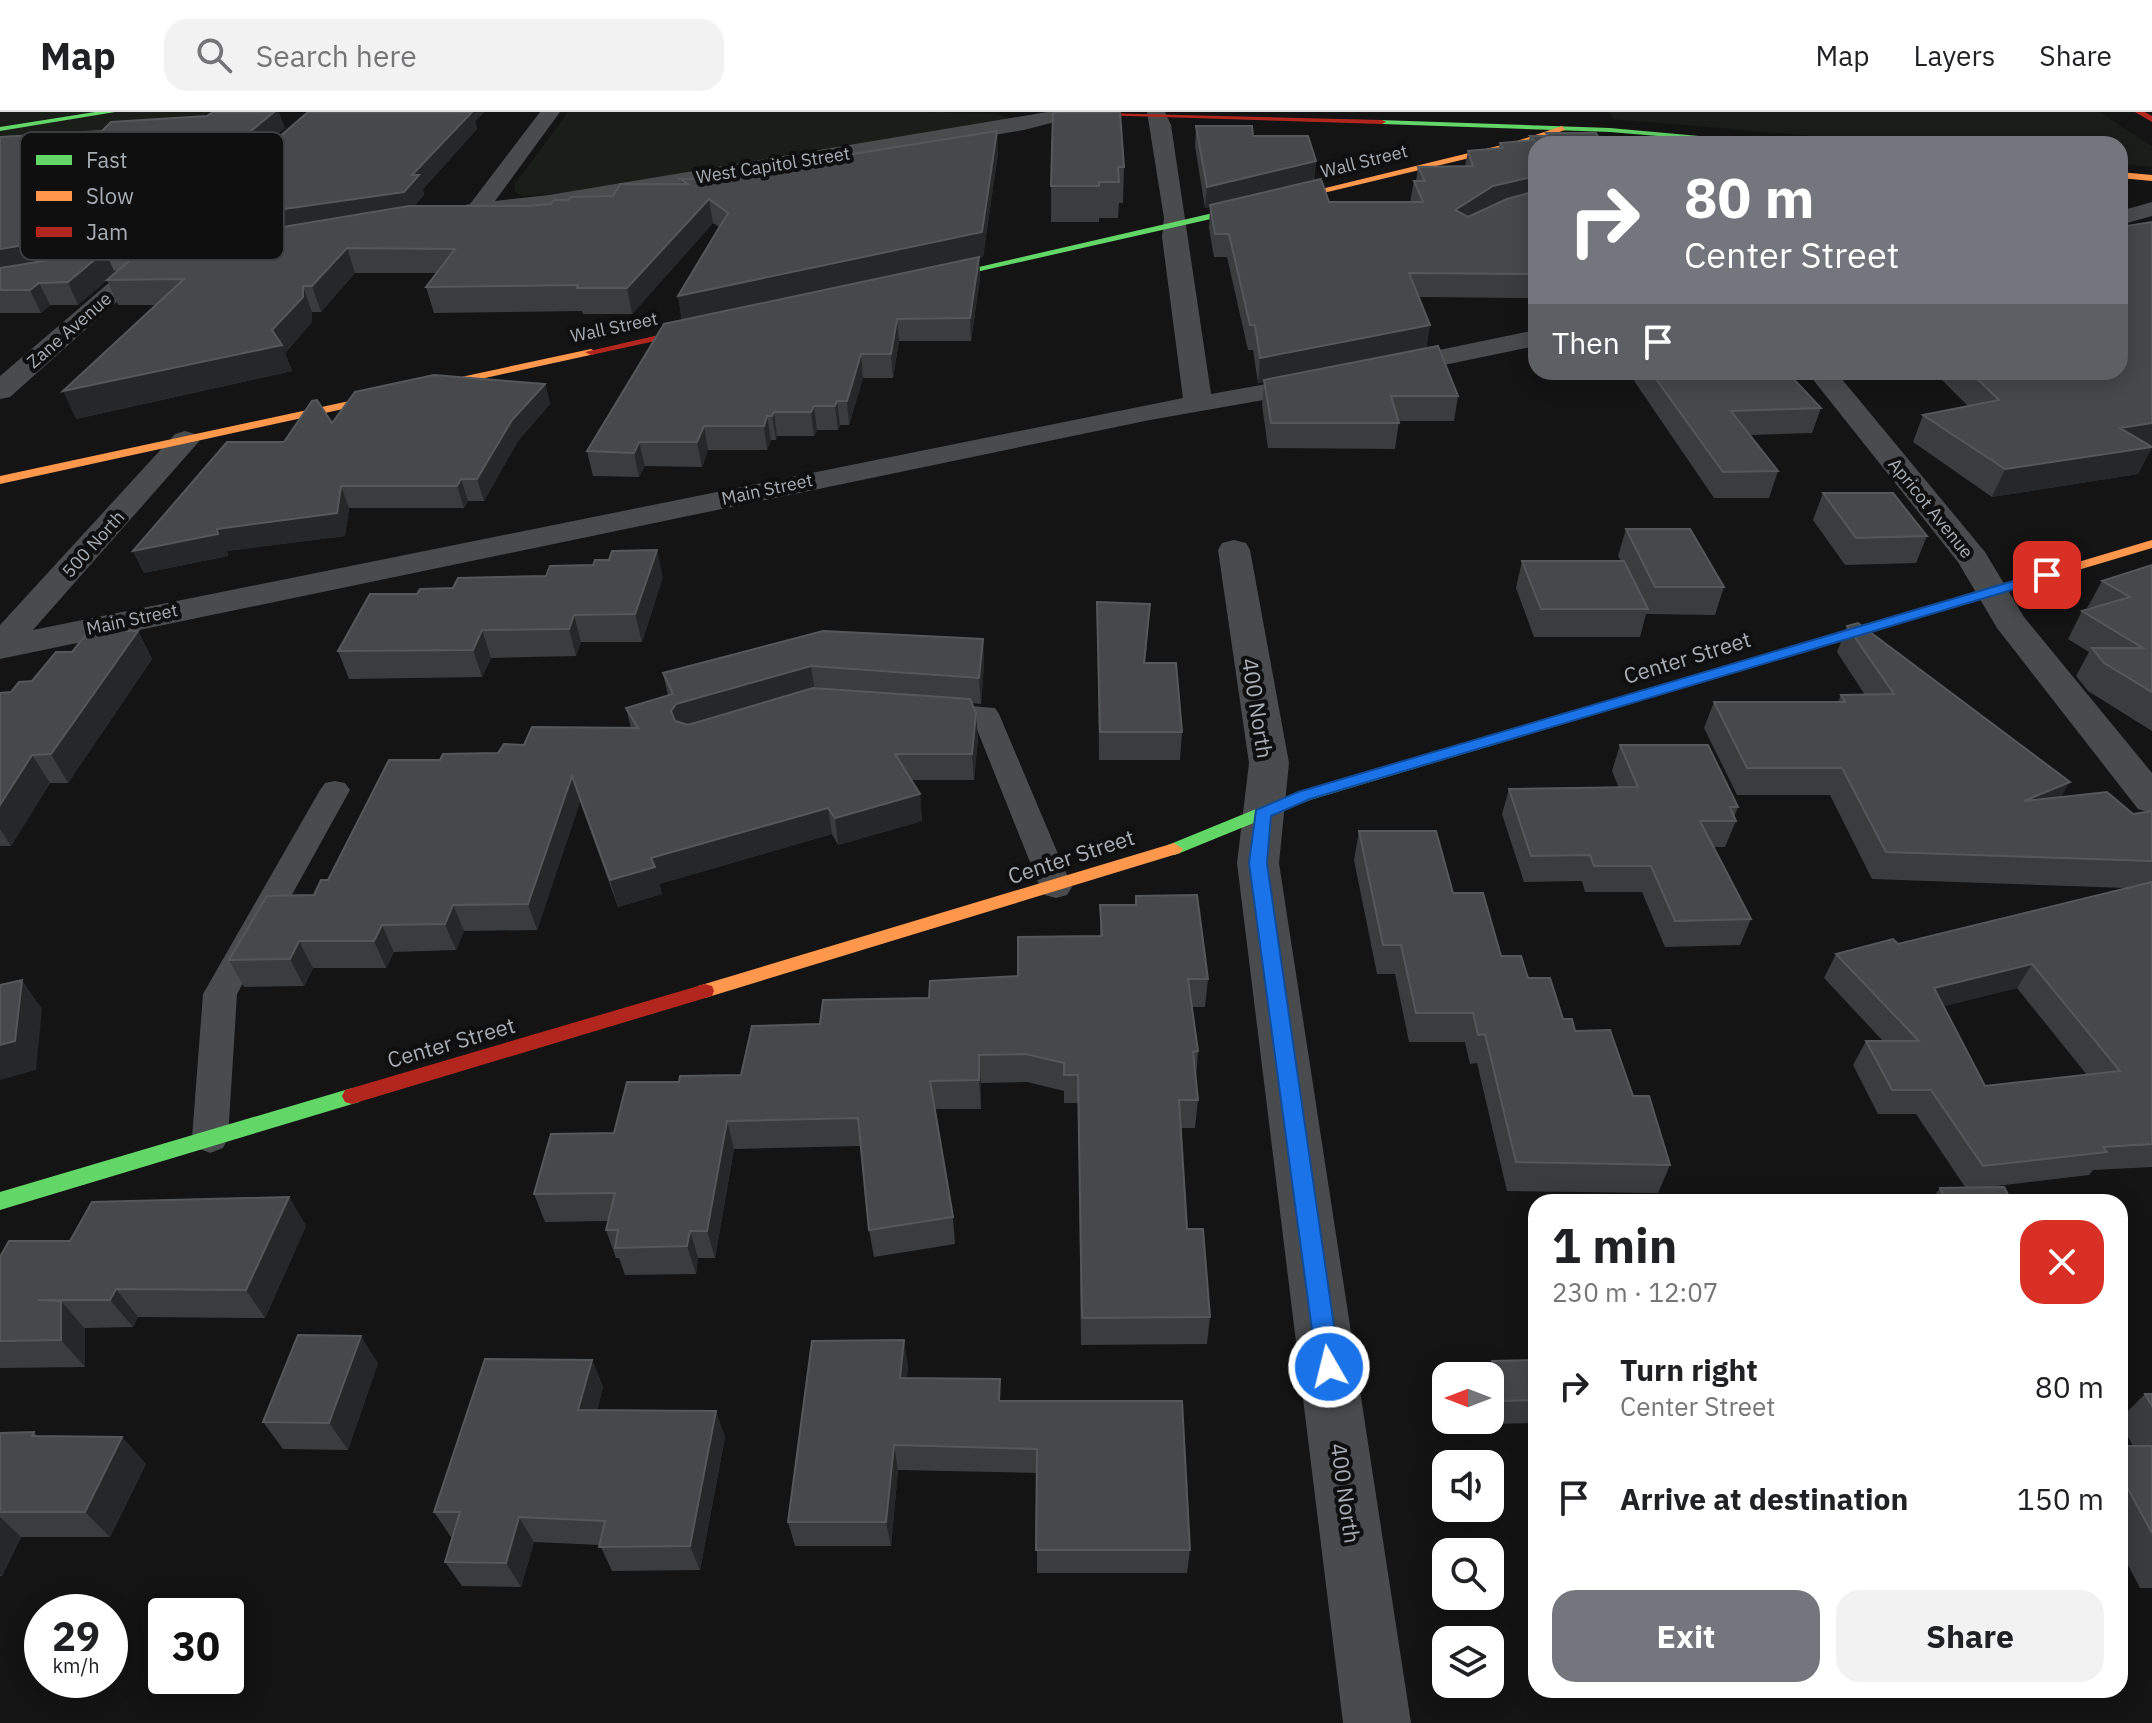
<!DOCTYPE html>
<meta charset="utf-8">
<style>
body{margin:0;font-family:"IBM Plex Sans",sans-serif;background:#f2f2f2;color:#202124;height:100vh;display:flex;flex-direction:column;font-size:30px;white-space:nowrap}
*{box-sizing:border-box;margin:0}
p{font-size:26px;color:#757577}
.icon{flex:none;width:44px;height:44px;fill:none;stroke:currentColor;stroke-width:2;stroke-linecap:round;stroke-linejoin:round}
.map{position:relative;flex:1;overflow:hidden}
.drawer{position:absolute;left:1528px;top:1082px;width:600px;height:504px;display:flex;flex-direction:column;background:#fff;border-radius:24px;box-shadow:0 4px 20px #0003}
.drawer>*{flex:none}
.top-card{position:absolute;left:1528px;top:24px;width:600px;height:244px;border-radius:24px;box-shadow:0 4px 20px #0003;background:#73777d;color:#fff;overflow:hidden}
.needle{width:52px;rotate:270deg}
.tools{position:absolute;left:1432px;top:1250px;display:grid;gap:16px}
.tools a{display:grid;place-items:center;width:72px;height:72px;border-radius:16px;background:#fff;box-shadow:0 4px 20px #0003;font-size:40px}
.speed{position:absolute;left:24px;top:1482px;display:flex;gap:16px;font-size:40px;font-weight:700;text-align:center}
.speed>*{display:grid;place-content:center;width:104px;height:104px;border-radius:50%;background:#fff;box-shadow:0 4px 20px #0003;line-height:1}
.speed small{font-size:20px;font-weight:400}
.speed .limit{border:4px solid #111;border-radius:12px;background:#fff;color:#111}
.pin{position:absolute;display:grid;place-items:center;width:68px;height:68px;color:#fff;margin:-34px;border-radius:16px;box-shadow:0 4px 12px #0006}
.me{position:absolute;width:88px;margin:-44px;rotate:352deg;stroke-linejoin:round;filter:drop-shadow(0 0 6px #0008)}
.turn{display:flex;align-items:center;gap:28px;height:168px;padding:0 24px;font-size:36px}
.turn .icon{width:104px;height:104px;stroke-width:2.5}
.turn b{display:block;font-size:56px;line-height:68px}
.then{display:flex;align-items:center;height:76px;padding:0 24px;background:#0003;gap:16px;font-size:30px}
.round{display:grid;place-items:center;flex:none;width:84px;height:84px;border-radius:24px;background:#f2f2f2}
.head{display:flex;align-items:center;justify-content:space-between;height:136px;padding:0 24px}
h1{font-size:48px;font-weight:700;line-height:60px}
.button{display:flex;gap:16px;margin-top:auto;padding:16px 24px}
.button a{flex:1;height:92px;border-radius:24px;background:#73777d;color:#fff;font-size:32px;font-weight:700;line-height:92px;text-align:center}
.button a+a{background:#f2f2f2;color:#202124}
ul{padding:0;list-style:none}
li{display:flex;align-items:center;gap:24px;height:112px;padding:0 24px}
li div{flex:1}
li b{display:block;font-size:30px}
li em{font-style:normal}
header{display:flex;align-items:center;gap:48px;box-sizing:border-box;height:112px;padding:0 40px;background:#fff;border-bottom:2px solid #e0e0e0}
header strong{font-size:38px}
nav{display:flex;gap:44px;margin-inline-start:auto;font-size:28px}
.search{width:560px;height:72px;background:#f2f2f2;display:flex;align-items:center;gap:20px;box-sizing:border-box;padding:0 28px;border-radius:24px;color:#757577;font-size:30px}
.map>svg:first-child{display:block}
</style>
<header>
<strong>Map</strong>
<div class="search"><svg class="icon" aria-label="search" viewBox="0 0 24 24"><circle cx="10" cy="10" r="6"/><path d="M15 15l6 6"/></svg>Search here</div>
<nav><a>Map</a><a>Layers</a><a>Share</a></nav>
</header>
<div class="map">
<svg width="2152" height="1611" viewBox="0 0 2152 1611">
<rect width="100%" height="100%" fill="#141415"/>
<!-- green -->
<path fill="#191e19" d="M0,0h224l-224,34z
M568,0h359l66,2 14,3v3l-443,73 -41,3 -9,-5 1,-7z
M1608,0h491l53,34v21l-32,-3v-20h-215l-291,-25z"/>
<g fill="none" stroke-linecap="round" stroke-linejoin="round">
<!-- lane -->
<path fill="#494b4d" fill-rule="evenodd" d="M935,591l60,5 4,6 73,173 -5,8 -11,3 -11,-3 -5,-8 -66,-165 -49,-5 -4,-6 4,-6z
M335,669l10,2 5,7 -113,204 -9,144 -5,10 -13,5 -13,-5 -5,-10 11,-144 117,-204 5,-7z"/>
<!-- street -->
<path fill="#494b4d" fill-rule="evenodd" d="M540,0h20l-65,89 54,-6 498,-83h34l-3,4 -54,14 -475,79 -87,10 -8,-2 -3,-5 3,-5 16,-3z
M1147,0h18l6,13 40,269 111,-20 10,2 4,6 -4,6 -182,32 -1150,239v-34l175,-191 10,-3 10,3 5,6 -5,6 -162,184 1150,-232 -21,-161 2,-19z
M2152,90v14l-32,9v-14z
M188,134l8,2 4,5 -4,5 -37,6 -149,133 -10,2v-23l125,-107 -125,21v-14l155,-28z
M1536,218v16l-150,31 -10,-2 -4,-6 4,-6 10,-2z
M1807,260h29l149,180 39,65 128,156v40l-14,-4 -141,-181 -39,-66z
M1234,428l12,3 4,7 39,213 -10,100 132,860h-68l-106,-860 12,-100 -31,-213 4,-7z"/>
<!-- fast -->
<path fill="#63d668" fill-rule="evenodd" d="M95,0h20l-115,19v-4z
M1379,8l231,8 178,16h-36l-142,-12 -228,-8z
M1261,90l3,5 -341,77 -5,-3z
M1625,584l8,5 -3,3 -320,96 -130,53 -6,2 -9,-6 3,-4 130,-53z
M352,976l7,2 3,6 -3,6 -359,108v-18z"/>
<!-- slow -->
<path fill="#ff974d" fill-rule="evenodd" d="M1562,14l3,4 -45,16 -259,62 -5,-3 258,-63z
M2120,60l32,3v6l-32,-3z
M591,237l6,3 -2,2 -595,130v-8z
M2152,428v8l-522,156h-10l-3,-3 3,-3z
M1174,731l9,6 -3,4 -475,145 -7,-2 -2,-5 2,-5z"/>
<!-- jam -->
<path fill="#b3261e" fill-rule="evenodd" d="M1061,0l321,8 4,2 -4,2 -317,-10z
M2135,0h10l7,4v6z
M711,211l5,3 -1,2 -124,27 -6,-3z
M705,872l7,2 2,5 -2,5 -360,108 -7,-2 -3,-6 3,-6 7,-2z"/>
</g>
<!-- wall -->
<path fill="#3a3c3e" fill-rule="evenodd" d="M308,0h176l-9,9 2,8 -54,60 1,6 -10,11h111l26,-2 17,-4 45,-4 68,-12 -1,-5 56,-1 61,-9 31,-11 170,-5 -15,104 -4,1 1,20 -9,63h-72l-6,37h-30l-14,47h-9l-2,5h-21l-3,6h-37l-1,4h-5l-4,10h-59l-6,17 -57,-1 -6,11 -46,-1 -6,-25 95,-131 -4,-24 41,-69 -6,-4 -81,91h-49l-1,-3 -148,2 -8,-26 11,-14h-82l-34,39h-9v10l-27,31 7,18 -216,48 80,-114h-38l-11,-25 -29,25h-28l-9,8h-41v-176l285,-9 -134,115 34,-4zM143,137l-28,24 -8,-18z
M1053,1l71,54 -1,36h-4l-1,15h-19v4h-48v-36z
M1196,14l57,10 63,25 -2,19 15,22h81l4,-21h2l2,-14 47,-1 3,-15 31,-3 1,-5 29,-2 1,-5h16v-3h50l-60,11v154l-117,-1 11,28 -4,23 32,48 -4,25h-55l-4,28 -127,-1 -6,-43 2,-23 -6,1 -5,-33h-5l-21,-93h-13l-5,-29 1,-21 -5,1 -10,-62z
M1628,260h159l34,36 -9,25 -62,2 28,36 -9,27h-55z
M1934,260h186l32,75 -14,27 -146,23 -79,-55 10,-27 45,-9z
M545,272l5,20 -32,37 -34,60h-16l-4,7h-115l-4,28 -118,15 1,5 -84,17 -11,-22 151,-109 48,-19z
M1823,381l104,43 -11,27 -71,2 -32,-45z
M1626,417l98,58 -9,28 -69,-1 -6,23h-106l-18,-49 6,-27h99l-3,-5z
M2152,453v166l-64,-40 -12,-15 13,-24 -21,-13 14,-28 7,-2 -2,-1 15,-27z
M546,464l117,1 -21,65h-61l-5,14 -85,2 -9,19 -133,2 -11,-28 79,-57z
M1097,490l53,2 -5,59 37,69 -2,28h-81z
M1847,514l214,171 72,17 19,-3v356l-59,3 -4,5 -101,12 24,15h-82l10,-14 25,-1 -49,-73h-38l-25,-49 13,-24h17l-59,-63 12,-24 62,-10 229,-56 -255,-9 -42,-84h-93l-33,-67 10,-26h124l3,-7h24l-28,-43zM2017,876l70,87 -102,11 -41,-80z
M138,519l14,28 -84,124h-18l-39,63h-11v-153l11,-1 21,-11 40,-29z
M983,527l1,26 -3,39 -9,-1 6,36 -4,41h-63l9,14 2,27 -84,24 -6,-11 -173,50 3,10 -44,13 -38,-105 -43,128 -73,1 -8,19 -62,2 -8,16h-73l-9,18 -60,1 -15,-27 85,-65 126,-135 58,-7 26,-8 107,-17 -5,-20 42,-12 -5,-23z
M1620,633l118,62 -4,10 2,4 -11,26h-11l37,72 -11,26 -75,2 -23,-55h-57l-3,-11 -58,1 -22,-68 7,-25 110,-1 -7,-17z
M1359,719l94,62 48,63 27,22 35,41 12,12 58,65 37,69 -12,28 -151,-2 -30,-128 -7,1 -5,-22h-56l-14,-68h-18l-23,-114z
M1136,784l72,83 -3,28h-13l6,44 -2,28 2,21 -3,28h-14l6,101 23,88 -3,27 -126,1 -3,-242h-14v-12l-37,-9 -46,1v26h-46l18,108 2,27 -81,13 -5,-27 -8,-84 -127,3 -19,109h-17l-2,16 -71,1 -6,-17h-3l-10,-28 2,-9 -63,1 -11,-28 145,-112 62,-7 79,-51 198,-48 82,-40v-31h35z
M289,1085l17,29 -41,92 -127,-1 -5,10 -49,1 1,39 -85,1v-111z
M592,1248l11,27 -6,23 128,27 -25,133 -88,1 -12,-26 -66,-3 -13,45 -59,-1 -17,-24 7,-25h-1l-17,-25z
M1536,1248v63l-44,1 -2,-8v-40h-4l6,-15z
M378,1251l-30,87 -65,-1 -20,-27z
M908,1254l-1,12 94,23 189,149 -3,23h-150v-100l-139,-3 -7,76h-96l-7,-24z
M2145,1282h7v194h-12l-20,-38v-104h13l-13,-24v-3z
M34,1320l3,4 85,1 24,27 -36,73h-89l-19,39h-2v-143z"/>
<!-- shaded-wall -->
<path fill="#262728" d="M274,0h5l6,16 -141,121 -37,6 8,19 -37,31 -10,-23 -68,-8v-25z
M463,0h21l-9,9 2,8 -54,60 1,6 -15,17 -222,32 -8,-20 233,-49z
M997,19l1,22 -15,104 -4,1 1,20 -9,63 -1,-23 9,-60 -297,63 -4,-25z
M1316,49l-3,21 -108,26 2,-21z
M1536,64v18l-85,39 4,-23 38,-24z
M709,87l4,24 -81,91 -5,-26z
M347,136l8,25 -34,39 -9,-26z
M39,171l11,22 -9,8 -11,-23z
M303,174l9,26v10l-27,31 7,18 -216,48 -13,-28 209,-61z
M897,207l2,22 -6,37 -2,-24z
M1430,213l-4,25 -168,33 2,-25z
M861,242l2,24 -14,47 -2,-24z
M545,272l5,20 -32,37 -34,60 -7,-22 35,-59z
M837,289l3,24 -2,5 -3,-24z
M814,294l3,24 -3,6 -3,-24z
M774,300l3,24 -1,4 -4,-24z
M767,304l4,24 -4,10 -3,-24z
M2152,311v24l-14,27 -146,23 13,-28 115,-41z
M704,314l4,24 -6,17 -5,-25z
M639,330l6,24 -6,11 -5,-24z
M461,367l7,22 -4,7 -7,-22z
M341,374l8,22 -4,28 -118,15 1,5 -84,17 -11,-22 84,-22z
M657,438l6,27 -21,65 -7,-28z
M1150,492l-2,28 -5,59 1,-28z
M574,503l7,27 -5,14 -7,-27z
M482,518l9,28 -9,19 -9,-27z
M138,519l14,28 -84,124 -17,-29z
M983,527l1,26 -3,39 -2,-26z
M811,554l4,26 -139,45 -5,-26 5,-7z
M976,601l2,26 -4,41 -2,-26z
M32,643l18,28 -39,63 -11,-17v-24z
M572,664l8,26 -43,128 -9,-26z
M2070,670l-16,27 -30,-8z
M920,682l2,27 -84,24 -3,-27z
M828,696l4,26 -173,50 3,10 -44,13 -8,-27 41,-22z
M453,793l11,26 -8,19 -11,-26z
M382,813l12,27 -8,16 -12,-27z
M299,829l14,27 -9,18 -14,-27z
M2032,852l-15,24 -96,24 13,-24z
M22,868l20,29 -6,61 -36,10v-35z
M979,943l2,28v26l-2,-29z
M727,1009l7,28 -19,109 -8,-27z
M289,1085l17,29 -41,92 -19,-28z
M690,1119l8,27 -2,16 -9,-28z
M116,1177l22,28 -5,10 -23,-27z
M61,1189l24,28v38l-24,-27z
M361,1224l17,27 -30,87 -19,-27z
M904,1228l4,26 -4,37 -4,-25z
M592,1248l11,27 -13,49 -12,-26z
M716,1299l9,26 -25,133 -10,-24z
M122,1325l24,27 -36,73 -25,-25z
M894,1333l4,25 -7,76 -5,-24z
M0,1405l21,20 -19,39 -2,-2z
M519,1405l15,25 -13,45 -15,-24z"/>
<!-- building -->
<path fill="#46484b" stroke="#55585b" stroke-width="2" fill-rule="evenodd" d="M213,0h61l-139,115 -135,22v-112l102,-6 9,-9 96,-6z
M308,0h164l-60,63h7l-15,17 -225,32z
M1058,0h62l4,55h-6l1,15h-20v4h-48l2,-73z
M1196,14h56l1,10h55l8,25 -109,26z
M997,19l-15,101 -304,64 50,-83 -19,-14 -82,89h-50l1,-3 -152,2 29,-38 -108,-1 -35,38h-9v11l-31,33 10,15 -219,46 121,-112 -77,1 43,-37 127,-15 132,-22h116l26,-2 3,-4h14l3,-3 42,-1 7,-12h68l-8,-5 56,-1 4,-9h57l3,-11h28z
M1546,21h50l3,5 192,-1 3,4h21l4,3h-283v32l-43,10 -38,24 13,7 39,-18 29,-8v83l-127,-1 21,52 -170,33 -5,-33h-5l-21,-91h-14l-5,-29 111,-26 8,23h94l-9,-21h11l-7,-14 55,-1 -5,-15 35,-3 -3,-5 34,-3 -4,-4h18z
M2152,110v201l-32,5 32,19 -147,22 -82,-54 76,-15 -29,-28h150v-145z
M105,139l-37,31 -29,1 -9,7h-30v-22z
M979,145l-9,61 -73,1 -6,35h-30l-14,47h-10l-2,5h-21l-3,6h-37l-2,4h-5l-3,10h-60l-7,16h-58l-5,11 -47,-2 77,-127z
M1438,234l20,50h-67l8,27h-128l-7,-43z
M1651,260h136l34,36 -90,3 47,60 -55,1z
M434,263l111,9 -33,36 -35,59h-16l-4,7h-116l-4,27 -120,16 1,5 -85,17 94,-109h57l28,-41 5,-1 15,23 23,-31z
M1823,381h70l34,43 -71,2z
M1626,417h64l34,58h-69z
M657,438l-22,64 -61,1 -5,14 -87,1 -9,20 -135,1 32,-57h47l3,-5 33,-1 5,-10 88,-2 4,-10 43,-1 2,-5h14l3,-9z
M1522,449h102l24,48h-107z
M2152,453v127l-48,-29 -12,-15h51l-61,-37 48,-14 -28,-16z
M1097,490l53,2 -6,59h32l6,69h-82z
M1858,511l212,159 -46,19 83,-9 26,22 19,-3v50l-266,-9 -44,-84h-95l-33,-66h131l-4,-7 53,-1 -47,-68z
M89,519h49l-87,123 -19,1 -32,50v-112l11,-1 8,-10 13,-1 24,-29h16z
M823,519l160,8 -4,39 -168,-12 -135,38 -5,7 4,10 13,4 125,-37 157,11 6,14 -4,41h-77l25,40 -85,24 -7,-10 -177,50 4,9 -45,13 -38,-104 -44,128 -75,1 -8,19 -63,1 -8,16h-75l-9,18 -61,1 38,-64 47,-1 7,-15h7l61,-120h51l3,-6 55,-1 6,-9 20,1 8,-18 106,1 -12,-20 47,-14 -10,-21z
M1620,633h88l30,62h-8l6,14h-36l51,98 -76,2 -24,-55h-57l-4,-11 -59,1 -22,-67 129,-2z
M1359,719h77l17,62h30l18,63h20l7,22h22l13,41h9l3,12 35,-1 23,66h16l21,69 -154,-3 -31,-128 -7,1 -5,-22h-57l-15,-68h-18z
M2152,770v262l-49,3 4,5 -124,14 -52,-76h-39l-26,-49h53l-83,-87 57,-15 5,5zM2032,852l88,107 -135,15 -51,-98z
M1197,783l11,84h-20l10,72 -5,1 5,48h-19l8,129h16l7,88 -128,1 -4,-243h-14v-12l-38,-9 -47,1v25l-49,1 23,136 -84,13 -11,-112 -131,3 -20,110h-17l-3,15 -72,2 3,-18h-12l9,-37 -81,1 17,-60 63,-1 13,-51h52l1,-6 61,-1 11,-49 68,-2 3,-24 106,-2 1,-17 88,-5v-39l84,-1 -2,-31h36v-9z
M22,868l-7,61 -15,4v-60z
M2004,1075l8,15h-65l-7,-14z
M289,1085l-43,93 -130,-1 -6,11h-72l23,1v39l-61,1v-84l9,-16h61l22,-39z
M298,1223l63,1 -32,87 -66,-1z
M904,1228l-4,38 100,1 -1,22h183l8,149h-154l1,-101 -143,-4 -8,77h-98l24,-181z
M485,1247l107,1 -14,50 138,1 -26,135 -91,1 6,-26 -86,-4 -13,46 -61,-1 15,-50h-26z
M1536,1248v40l-36,1 -8,-40z
M2145,1282h7v12z
M34,1320l-2,4 90,1 -37,75h-85v-79z
M2120,1334h32v87l-32,-59z"/>
<!-- route -->
<path fill="#1a73e8" stroke="#114b97" stroke-width="2" d="M2047,459l7,4 -2,3 -742,221 -39,17 -4,47 73,504 -3,8 -8,3 -9,-3 -3,-8 -68,-504 7,-53 42,-18z"/>
<g text-anchor="middle" dominant-baseline="central" stroke-width="8" stroke-linejoin="round" paint-order="stroke">
<!-- far-street labels -->
<g font-size="18" fill="#a6adb5" stroke="#0f0f10">
<text transform="translate(1364 49) rotate(-14)">Wall Street</text>
<text transform="translate(773 53) rotate(-9)">West Capitol Street</text>
<text transform="translate(614 215) rotate(-12)">Wall Street</text>
<text transform="translate(69 218) rotate(-41)">Zane Avenue</text>
<text transform="translate(767 377) rotate(-12)">Main Street</text>
<text transform="translate(1931 396) rotate(51)">Apricot Avenue</text>
<text transform="translate(93 432) rotate(-48)">500 North</text>
<text transform="translate(132 507) rotate(-12)">Main Street</text>
</g>
<!-- street labels -->
<g font-size="22" fill="#a6adb5" stroke="#0f0f10">
<text transform="translate(1687 545) rotate(-17)">Center Street</text>
<text transform="translate(1258 596) rotate(81)">400 North</text>
<text transform="translate(1071 744) rotate(-18)">Center Street</text>
<text transform="translate(451 930) rotate(-16)">Center Street</text>
<text transform="translate(1346 1381) rotate(82)">400 North</text>
</g>
</g>
<!-- legend -->
<rect x="20" y="20" width="264" height="128" rx="12" fill="#0f0f10" stroke="#3c3e42" stroke-width="2"/>
<rect x="36" y="43" width="36" height="10" fill="#63d668"/>
<rect x="36" y="79" width="36" height="10" fill="#ff974d"/>
<rect x="36" y="115" width="36" height="10" fill="#b3261e"/>
<g font-size="22" fill="#a6adb5">
<text x="86" y="56">Fast</text>
<text x="86" y="92">Slow</text>
<text x="86" y="128">Jam</text>
</g>
</svg>
<div class="tools">
<a><svg class="needle" viewBox="-14 -14 28 28"><path d="M0-13l5 13h-10z" fill="#e53935"/><path d="M0 13l5-13h-10z" fill="#757577"/></svg></a>
<a><svg class="icon" aria-label="sound" viewBox="0 0 24 24"><path d="M4 9h4l5-4v14l-5-4H4zM17 9q2 3 0 6"/></svg></a>
<a><svg class="icon" aria-label="search" viewBox="0 0 24 24"><circle cx="10" cy="10" r="6"/><path d="M15 15l6 6"/></svg></a>
<a><svg class="icon" aria-label="layers" viewBox="0 0 24 24"><path d="M12 4l9 5-9 5-9-5zM3 14l9 5 9-5"/></svg></a>
</div>
<div class="speed"><div>29<small>km/h</small></div><div class="limit">30</div></div>
<div class="pin" style="left:2047px;top:463px;background:#d93025"><svg class="icon" aria-label="arrive" viewBox="0 0 24 24"><path d="M6 21V4h12l-3 4 3 4H6"/></svg></div>
<svg class="me" style="left:1329px;top:1255px" viewBox="-20 -20 40 40"><circle r="17" fill="#1a73e8" stroke="#fff" stroke-width="3"/><path d="M0-11L8 9 0 5-8 9z" fill="#fff"/></svg>
<div class="top-card">
<div class="turn"><svg class="icon" aria-label="right" viewBox="0 0 24 24"><path d="M7 20v-9h11M14 6l5 5-5 5"/></svg><div><b>80 m</b>Center Street</div></div>
<div class="then">Then<svg class="icon" aria-label="arrive" viewBox="0 0 24 24"><path d="M6 21V4h12l-3 4 3 4H6"/></svg></div>
</div>
<section class="drawer">
<div class="head"><div><h1>1 min</h1><p>230 m · 12:07</p></div><a class="round" style="background:#d93025;color:#fff"><svg class="icon" aria-label="close" viewBox="0 0 24 24"><path d="M6 6l12 12M18 6L6 18"/></svg></a></div>
<ul>
<li><svg class="icon" aria-label="right" viewBox="0 0 24 24"><path d="M7 20v-9h11M14 6l5 5-5 5"/></svg><div><b>Turn right</b><p>Center Street</p></div><em>80 m</em></li>
<li><svg class="icon" aria-label="arrive" viewBox="0 0 24 24"><path d="M6 21V4h12l-3 4 3 4H6"/></svg><div><b>Arrive at destination</b></div><em>150 m</em></li>
</ul>
<div class="button"><a>Exit</a><a>Share</a></div>
</section>
</div>
